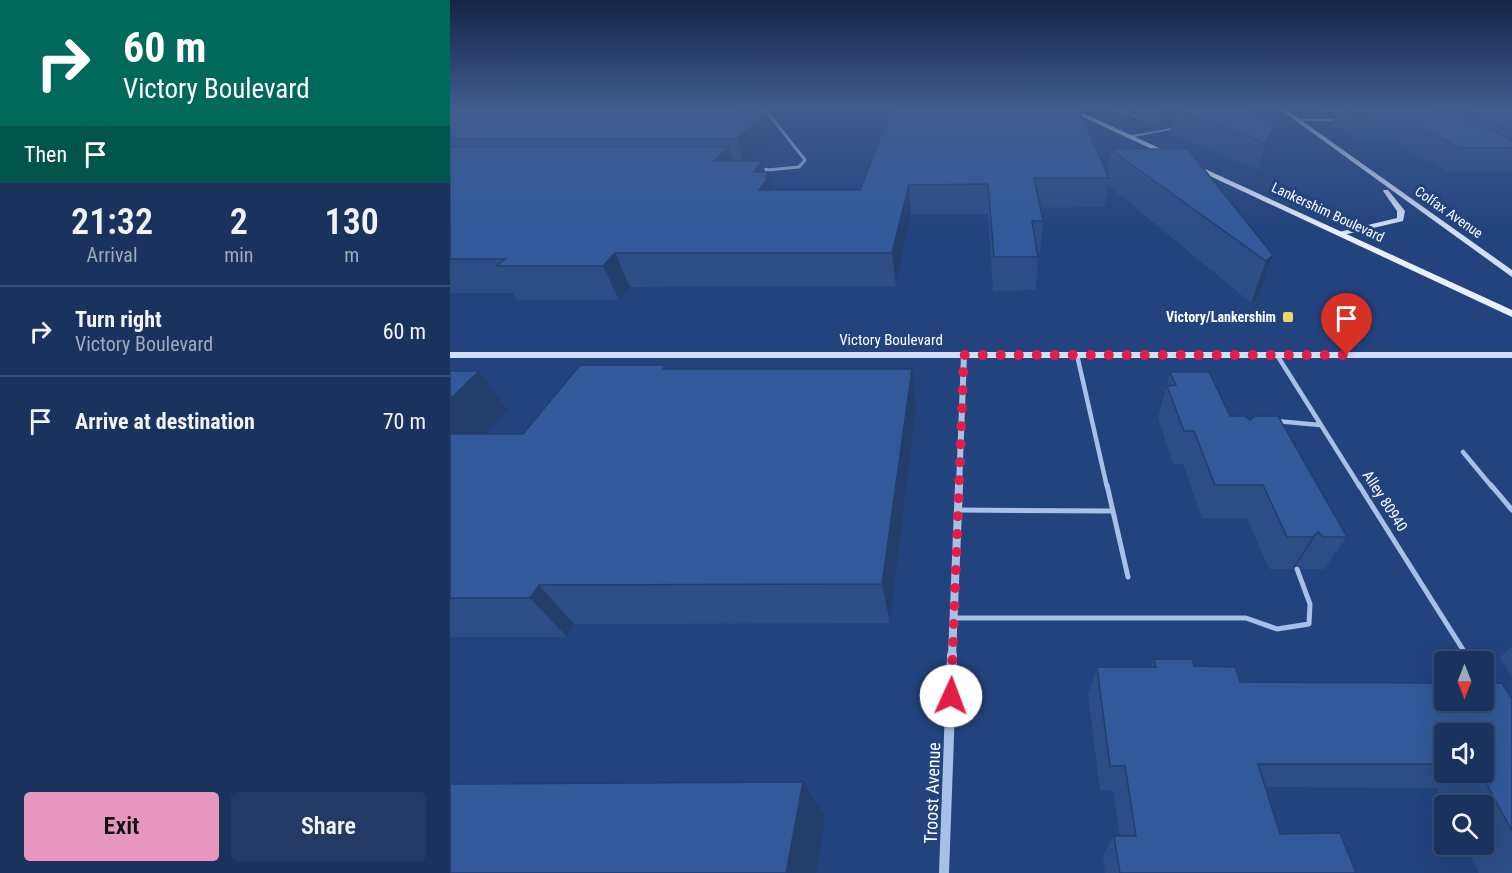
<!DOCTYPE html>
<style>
body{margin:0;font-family:"Roboto Condensed",sans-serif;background:#233a64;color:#f1f3f6;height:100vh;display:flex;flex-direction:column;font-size:22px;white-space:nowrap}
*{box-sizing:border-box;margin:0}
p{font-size:20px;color:#9faabc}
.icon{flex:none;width:33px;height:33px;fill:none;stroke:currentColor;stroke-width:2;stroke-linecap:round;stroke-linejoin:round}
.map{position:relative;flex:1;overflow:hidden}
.side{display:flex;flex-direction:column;background:#1a325e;width:450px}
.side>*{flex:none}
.hud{background:#00695c;color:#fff;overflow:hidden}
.needle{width:39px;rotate:180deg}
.fabs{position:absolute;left:984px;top:651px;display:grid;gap:12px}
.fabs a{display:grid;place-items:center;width:60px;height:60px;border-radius:6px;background:#1a325e;box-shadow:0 6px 24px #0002,0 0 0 2px #384d73;font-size:30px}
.pin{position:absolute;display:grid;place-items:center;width:51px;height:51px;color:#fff;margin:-62px -26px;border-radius:50% 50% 50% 0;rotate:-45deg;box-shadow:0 0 6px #0007}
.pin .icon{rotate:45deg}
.me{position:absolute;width:66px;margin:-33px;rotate:2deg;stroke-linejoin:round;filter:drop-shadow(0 0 4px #0008)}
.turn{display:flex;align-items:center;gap:21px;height:126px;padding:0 24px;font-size:27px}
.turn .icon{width:78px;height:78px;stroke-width:2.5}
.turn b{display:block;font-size:42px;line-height:51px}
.then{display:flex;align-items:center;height:57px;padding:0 24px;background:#0003;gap:12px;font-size:22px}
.eta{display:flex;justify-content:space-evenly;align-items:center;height:102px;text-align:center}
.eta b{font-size:36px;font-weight:600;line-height:42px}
.action{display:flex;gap:12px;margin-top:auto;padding:12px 24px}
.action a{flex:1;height:69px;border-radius:6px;background:#e797bd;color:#111;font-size:24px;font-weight:600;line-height:69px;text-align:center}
.action a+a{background:#233a64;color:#f1f3f6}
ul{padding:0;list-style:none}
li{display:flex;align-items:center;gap:18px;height:90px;padding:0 24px;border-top:2px solid #384d73}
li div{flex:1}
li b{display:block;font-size:22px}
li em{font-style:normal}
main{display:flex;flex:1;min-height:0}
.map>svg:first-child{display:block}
</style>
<main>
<section class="side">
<div class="hud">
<div class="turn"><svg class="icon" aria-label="right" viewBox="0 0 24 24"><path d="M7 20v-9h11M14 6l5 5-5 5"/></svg><div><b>60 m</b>Victory Boulevard</div></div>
<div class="then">Then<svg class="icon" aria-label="arrive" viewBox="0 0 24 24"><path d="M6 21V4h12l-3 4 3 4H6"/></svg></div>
</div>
<div class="eta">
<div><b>21:32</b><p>Arrival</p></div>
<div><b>2</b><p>min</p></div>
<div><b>130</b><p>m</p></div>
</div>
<ul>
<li><svg class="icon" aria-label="right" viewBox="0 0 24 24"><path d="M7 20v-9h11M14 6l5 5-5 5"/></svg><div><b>Turn right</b><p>Victory Boulevard</p></div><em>60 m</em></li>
<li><svg class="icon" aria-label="arrive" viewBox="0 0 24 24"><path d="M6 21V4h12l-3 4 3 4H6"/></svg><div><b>Arrive at destination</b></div><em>70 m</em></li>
</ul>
<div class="action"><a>Exit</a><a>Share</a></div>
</section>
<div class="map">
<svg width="1062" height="873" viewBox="0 0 1062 873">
<rect width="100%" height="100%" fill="#23437e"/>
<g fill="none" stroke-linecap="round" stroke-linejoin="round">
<!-- lane-far3 -->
<path stroke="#a8bfe6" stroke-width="2" d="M669,110l18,7
M846,120h43
M678,137l48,-9"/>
<!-- lane-far2 -->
<path stroke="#a8bfe6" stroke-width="4.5" d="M627,355l30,132
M827,355l83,132
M826,421l44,4
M1013,452l29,35"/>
<!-- lane-far1 -->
<path stroke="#a8bfe6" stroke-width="5" d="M657,485l21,92
M909,485l108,171
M1041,485l21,25
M508,510l154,1
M504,618h292l31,11 32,-5 1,-20 -13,-35"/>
<!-- lane -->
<path stroke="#a8bfe6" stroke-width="8" d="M1016,655l5,7"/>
<!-- street-far4 -->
<path stroke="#a8bfe6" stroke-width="3" d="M307,171l42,-4 6,-7 -41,-52"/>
<!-- street-far3 -->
<path stroke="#a8bfe6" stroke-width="4" d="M307,171l10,-1"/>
<!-- street-far2 -->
<path stroke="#a8bfe6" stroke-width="6" d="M509,487l5,-132"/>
<!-- street-far1 -->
<path stroke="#a8bfe6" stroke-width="8" d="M502,656l7,-171"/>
<!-- street -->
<path stroke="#a8bfe6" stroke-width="10" d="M494,873l8,-218"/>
<!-- secondary -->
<path fill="#d2def5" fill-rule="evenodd" d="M828,108h6l228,162v7z
M934,190h4l17,21 -2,10 -64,15v-4l58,-14v-7l-14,-20z
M0,352h1062v6h-1062z"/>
<!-- primary -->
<path fill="#e9effd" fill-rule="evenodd" d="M614,108h8l440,202v7z"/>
</g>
<!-- wall -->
<path fill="#2c4d85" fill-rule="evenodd" d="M0,108h296l2,7h15l6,25 -20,21h13l3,11h4l4,18h87l31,-80 -3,-2h190l29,65 3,-24 163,106 -15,42 -7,6 -143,-118 -3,22 -65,1 3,13 -3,32h-2v4l-2,33 -43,1 -5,-77h-77l-15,72 -266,1 -11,13h-102l-4,-7h-63z
M678,108h115l33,16 -8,24 -10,22 -88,-37 1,-7 -13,2 -20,-8 1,-6 -11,-4z
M859,108h203v64h-64l-55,-31 -36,-1 -25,-17 2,-6h-12z
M216,369l250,39 -26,215 -316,1 -7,13h-117v-266h29l29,39 -22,24h37z
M720,372l60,44 117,121 -23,32h-22l-5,-5 -5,5h-23l-22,-51h-45l-19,-54h-10l-15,-46z
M1062,647v29l-13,-19z
M704,659l40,7 46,16 272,17v174h-33l-14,-29h19v-38h-39l-8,-18 -172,-1 15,47 76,39h-251l-2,-18 11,-19h6l-7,-46h-13l-12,-95 9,-28h53zM994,734l40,38h-40z"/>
<!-- shaded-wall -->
<path fill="#243e6c" d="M288,108h8l4,18 -13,14 -7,-25z
M712,108h46l-33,2 -4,16 -13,2z
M313,115l6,25 -25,26 -7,-27z
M826,124l-8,24 -10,22 8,-27z
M279,147l7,28 -22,-14z
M312,161l4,14 3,-3 6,29 -8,19 -13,-48z
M459,185l2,29 -15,72 -4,-33z
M165,253l15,34 -11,13 -16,-34z
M823,255l-15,42 -7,6 15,-42z
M462,369l4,39 -26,215 -8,-39z
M29,371l29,39 -58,64v-75z
M868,532l-21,32 -5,5 21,-32z
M89,585l35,39 -7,13 -37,-39z
M353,782l22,35 -9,56h-30z"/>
<!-- building -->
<path fill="#33599b" stroke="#243e6c" stroke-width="1.5" d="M0,108h288l-8,7h33l-26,24h-287z
M442,108h186l31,70h-75l9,43h-11l6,36h-44l-6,-73 -79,1 -17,68h-277l-12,13h-107l9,-7h-55v-112h279l-15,14h48l-8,11h15l-4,5h4l-10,13h101z
M732,108h61l33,16 -10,19 -91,-33z
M899,108h77l20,10 3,-1 1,-3 -12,-6h8l66,32v8h-52l-57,-29h-37z
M1010,108h52v25z
M660,149h78l85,106 -7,6z
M130,365h85l-2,4h249l-30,215 -343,1 -9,13h-80v-164h73z
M0,371h29l-29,28z
M720,372h39l21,44h15l5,4 5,-4h23l69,121h-24l-5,-5 -5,5h-26l-24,-52h-48l-21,-54h-10l-17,-45 9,-1z
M704,659h38l2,7 41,1 5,15 204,1v17h40v-17h18l10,16v132l-32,-59h4v-38h-40v30h-186l22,70 60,-1 16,40h-236l-6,-37h22l-11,-70h-15l-13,-99h59z
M353,782l-17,91h-336v-89z"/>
<!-- sky -->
<linearGradient id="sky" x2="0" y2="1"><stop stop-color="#132545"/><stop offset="0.47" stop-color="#3f5b8f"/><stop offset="1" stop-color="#3f5b8f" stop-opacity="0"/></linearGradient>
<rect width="1062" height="230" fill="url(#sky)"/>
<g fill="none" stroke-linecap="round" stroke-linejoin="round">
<!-- route -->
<path stroke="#e11d48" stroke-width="10" stroke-dasharray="0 18" d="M501,696l13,-341h383"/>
</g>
<!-- markers -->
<rect fill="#f1d66b" stroke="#23437e" stroke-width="2" x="832" y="311" width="12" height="12" rx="3"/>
<g text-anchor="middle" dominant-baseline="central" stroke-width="6" stroke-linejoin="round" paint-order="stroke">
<!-- far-street labels -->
<g font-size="14" fill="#fff" stroke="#23437e">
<text transform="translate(878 212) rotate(25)">Lankershim Boulevard</text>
<text transform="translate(999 212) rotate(35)">Colfax Avenue</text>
</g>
<!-- far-poi labels -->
<g font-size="14" font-weight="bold" fill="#fff" stroke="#23437e" text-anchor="end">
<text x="826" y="317">Victory/Lankershim</text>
</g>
<!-- street labels -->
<g font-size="15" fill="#fff" stroke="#23437e">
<text x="441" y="340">Victory Boulevard</text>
<text transform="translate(935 501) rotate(57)">Alley 80940</text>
</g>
<!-- near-street labels -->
<g font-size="18" fill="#fff" stroke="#23437e">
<text transform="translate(482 793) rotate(-88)">Troost Avenue</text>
</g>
</g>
</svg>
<div class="fabs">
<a><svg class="needle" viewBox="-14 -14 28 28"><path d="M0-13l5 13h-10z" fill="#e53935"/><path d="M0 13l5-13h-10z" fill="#9faabc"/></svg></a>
<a><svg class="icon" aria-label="sound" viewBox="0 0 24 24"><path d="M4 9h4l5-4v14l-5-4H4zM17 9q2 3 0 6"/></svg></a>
<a><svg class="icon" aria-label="search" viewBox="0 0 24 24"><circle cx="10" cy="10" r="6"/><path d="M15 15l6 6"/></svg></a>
</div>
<div class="pin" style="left:897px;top:355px;background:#d93025"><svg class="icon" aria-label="arrive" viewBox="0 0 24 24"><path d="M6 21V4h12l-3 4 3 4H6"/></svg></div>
<svg class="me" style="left:501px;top:696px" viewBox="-20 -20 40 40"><circle r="19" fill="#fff"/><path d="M0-13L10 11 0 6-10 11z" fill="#e11d48"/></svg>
</div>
</main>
